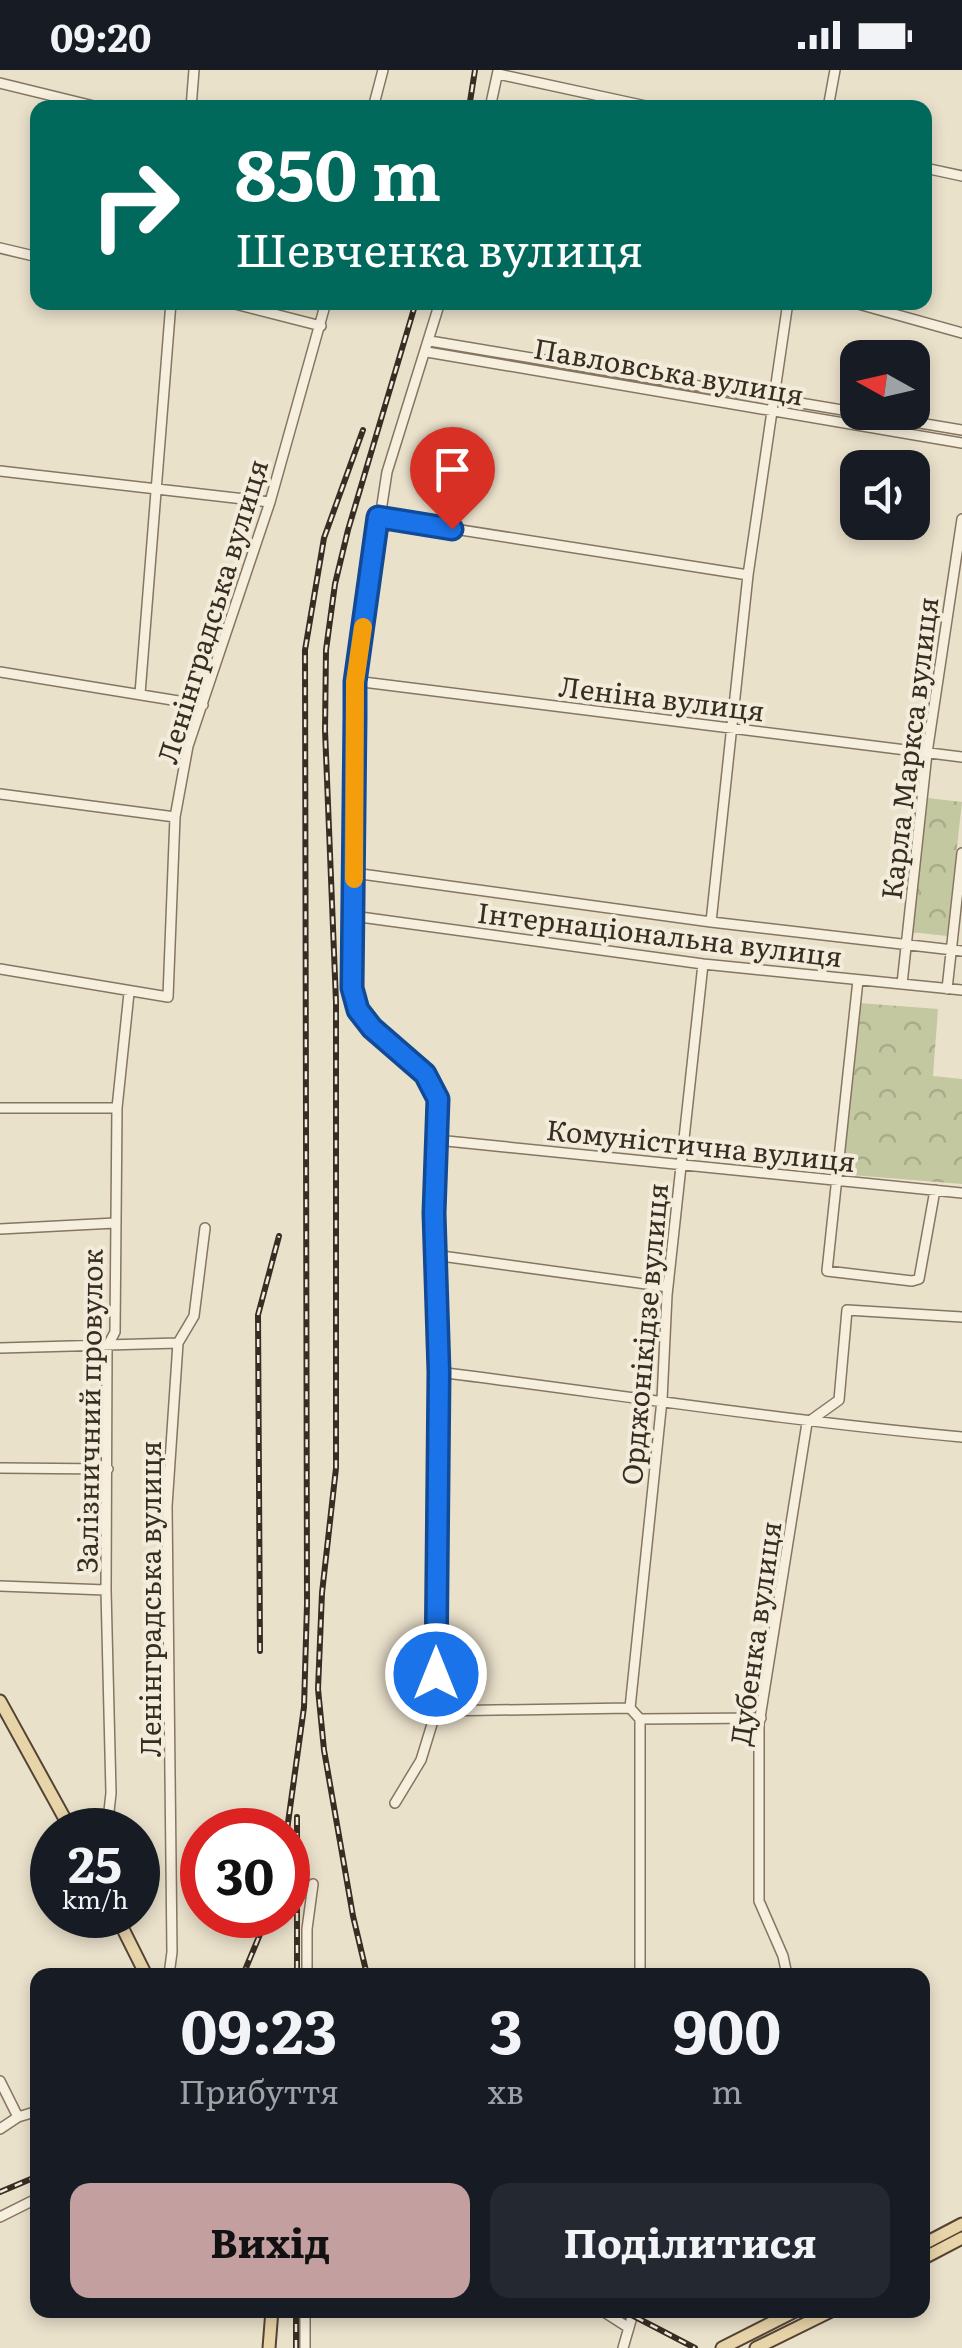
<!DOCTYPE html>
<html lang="uk">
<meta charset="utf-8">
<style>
body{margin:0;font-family:Literata,serif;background:#242831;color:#f1f3f6;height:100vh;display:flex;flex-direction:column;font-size:38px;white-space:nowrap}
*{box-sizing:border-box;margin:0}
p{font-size:32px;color:#9ea1a6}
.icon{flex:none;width:55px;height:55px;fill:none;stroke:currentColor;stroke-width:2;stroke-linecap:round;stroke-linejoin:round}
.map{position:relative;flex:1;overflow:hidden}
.side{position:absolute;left:30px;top:1898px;width:900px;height:350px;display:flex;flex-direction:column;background:#171b24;border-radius:20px;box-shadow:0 5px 15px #0003}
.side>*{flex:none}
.hud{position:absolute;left:30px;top:30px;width:902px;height:210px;border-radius:20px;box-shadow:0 5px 15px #0003;background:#00695c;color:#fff;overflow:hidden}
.needle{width:65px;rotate:278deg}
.tools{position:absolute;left:840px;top:270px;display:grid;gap:20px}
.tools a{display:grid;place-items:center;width:90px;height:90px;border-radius:20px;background:#171b24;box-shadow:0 5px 15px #0003;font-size:50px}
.speed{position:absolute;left:30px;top:1738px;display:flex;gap:20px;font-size:50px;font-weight:700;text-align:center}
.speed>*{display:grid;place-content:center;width:130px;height:130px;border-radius:50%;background:#171b24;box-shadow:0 5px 15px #0003;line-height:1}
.speed small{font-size:25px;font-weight:400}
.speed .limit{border:15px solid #d22;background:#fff;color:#111}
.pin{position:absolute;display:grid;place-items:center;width:85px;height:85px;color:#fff;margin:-102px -42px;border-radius:50% 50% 50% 0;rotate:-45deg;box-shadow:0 0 10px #0007}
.pin .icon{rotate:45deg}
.me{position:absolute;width:110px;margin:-55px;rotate:0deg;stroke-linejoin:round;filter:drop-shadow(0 0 8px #0008)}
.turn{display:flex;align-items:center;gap:35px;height:210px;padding:0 40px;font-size:45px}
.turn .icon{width:130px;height:130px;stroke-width:2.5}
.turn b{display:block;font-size:70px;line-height:85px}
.eta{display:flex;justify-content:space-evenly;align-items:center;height:170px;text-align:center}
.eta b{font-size:60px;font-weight:700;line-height:70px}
.action{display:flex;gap:20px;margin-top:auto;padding:20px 40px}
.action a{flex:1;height:115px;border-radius:20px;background:#c49fa0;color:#111;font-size:40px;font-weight:700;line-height:115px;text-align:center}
.action a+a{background:#242831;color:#f1f3f6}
.status{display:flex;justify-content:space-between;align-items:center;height:70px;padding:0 50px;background:#171b24;direction:ltr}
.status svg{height:28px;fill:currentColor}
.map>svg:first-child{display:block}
</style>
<div class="status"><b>09:20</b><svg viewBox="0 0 49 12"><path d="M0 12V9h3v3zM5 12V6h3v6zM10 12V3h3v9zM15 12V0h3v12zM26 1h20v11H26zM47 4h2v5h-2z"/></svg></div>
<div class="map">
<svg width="962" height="2278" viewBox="0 0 962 2278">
<defs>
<pattern id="forest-crowns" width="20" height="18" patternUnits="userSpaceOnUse" patternTransform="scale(2.5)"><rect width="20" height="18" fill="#c3c8a0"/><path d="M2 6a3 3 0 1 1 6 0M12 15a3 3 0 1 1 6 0" fill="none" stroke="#a8ac8a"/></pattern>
</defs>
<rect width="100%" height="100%" fill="#eae1cb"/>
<!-- forest -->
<path fill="url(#forest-crowns)" d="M928,728l34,4 -15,134 -36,-4z
M859,933l79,6 -5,67 29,3v105l-123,-10z"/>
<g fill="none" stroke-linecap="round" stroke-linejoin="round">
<defs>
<path id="minor" d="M498,4l157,34
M0,13l102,25
M191,38l3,-38
M373,38l10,-38
M490,38l8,-37
M828,38l7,-38
M925,98l37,8
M0,178l38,9
M227,232l94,24
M851,232l111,31
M430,271l532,89
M427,282l535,91
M0,401l270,31
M378,447l370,58
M0,602l203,33
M355,611l607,76
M140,624l31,-392
M0,724l175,23
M354,803l357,49 251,29
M353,846l350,48 259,26
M711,852l37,-347 40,-273
M0,899l168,28 7,-180 13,-71 82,-244 56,-200
M858,910l-31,291 85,10 7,-2 16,-89
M902,914l25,-231 35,-234
M947,919l15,-136
M0,1038h117
M437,1070l525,53
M0,1159l115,-6
M434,1185l234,32
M0,1278l178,-5
M439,1302c174,22 348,49 523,65
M0,1398l108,1
M0,1516l106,4
M630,1638l32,-308 5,-105 36,-331
M436,1641l194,-3 10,11 121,-1
M640,1649v256
M395,1733l26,-43 15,-49 3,-339 -5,-117 4,-156 -13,-25 -54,-47 -12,-18 -7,-21 3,-307 32,-209 53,-170
M107,1760l4,-37 -5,-203 1,-243 8,-15 2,-224 12,-115
M169,1905l3,-23 -5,-446 11,-163 16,-27 11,-88
M307,1905v-46l6,-45
M787,1905l-4,-19 -24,-55v-177l48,-301 32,-23 8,-90 115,7
M0,2011l18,36
M0,2059l18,-12 20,-6
M0,2147l38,-19
M601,2240l28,18
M305,2278v-38
M623,2278l11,-38"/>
<path id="major" d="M0,1631l71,129
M116,1845l30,60
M922,2175l40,-21
M922,2189l40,-21
M269,2278l3,-38
M722,2278l75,-38
M756,2278l77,-38"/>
</defs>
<!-- minor casing -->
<use href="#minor" stroke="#867561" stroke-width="12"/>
<!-- major casing -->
<use href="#major" stroke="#544335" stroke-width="15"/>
<!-- minor -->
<use href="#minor" stroke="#f6efde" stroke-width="9"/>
<!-- major -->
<use href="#major" stroke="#e8d4a9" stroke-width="11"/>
<defs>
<path id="rail" d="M469,38l6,-38
M260,1581l-2,-336 21,-79
M297,1747v158
M287,1760l17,-123 3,-103 -2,-954 19,-112 39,-108
M243,1905l25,-60
M367,1905l-14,-59 -29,-166 -6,-61 4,-96 14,-125v-466l-11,-272 1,-80 9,-66 13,-54 68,-228
M0,2122l38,-16
M622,2240l73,38
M296,2278v-38"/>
</defs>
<!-- rail casing -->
<use href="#rail" stroke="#382d23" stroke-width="6"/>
<!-- rail -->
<use href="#rail" stroke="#f3ecda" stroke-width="2.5" stroke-dasharray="8" stroke-linecap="butt"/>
</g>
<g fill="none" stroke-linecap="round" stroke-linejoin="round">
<defs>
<path id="route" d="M436,1604l3,-302 -5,-159 4,-114 -13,-25 -53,-46 -14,-18 -6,-22 3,-272v-34l23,-165 74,12"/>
</defs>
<!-- route casing -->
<use href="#route" stroke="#114b97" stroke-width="25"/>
<!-- route -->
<use href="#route" stroke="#1a73e8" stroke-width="18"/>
<!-- slow -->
<path stroke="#f59e0b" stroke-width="18" d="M354,809l1,-197 8,-55"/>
</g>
<g text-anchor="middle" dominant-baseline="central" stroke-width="8" stroke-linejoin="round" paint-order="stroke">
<!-- street labels -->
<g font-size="28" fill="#382d23" stroke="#f3ecda">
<text transform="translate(669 300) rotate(10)">Павловська вулиця</text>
<text transform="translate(211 541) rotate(-73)">Ленінградська вулиця</text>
<text transform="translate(662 627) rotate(7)">Леніна вулиця</text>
<text transform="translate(908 678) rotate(-83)">Карла Маркса вулиця</text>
<text transform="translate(660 863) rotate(7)">Інтернаціональна вулиця</text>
<text transform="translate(701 1074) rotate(6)">Комуністична вулиця</text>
<text transform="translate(643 1264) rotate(-85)">Орджонікідзе вулиця</text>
<text transform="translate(88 1341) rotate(-89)">Залізничний провулок</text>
<text transform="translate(149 1529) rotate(-90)">Ленінградська вулиця</text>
<text transform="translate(754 1563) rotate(-82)">Дубенка вулиця</text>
</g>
</g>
</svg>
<div class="tools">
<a><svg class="needle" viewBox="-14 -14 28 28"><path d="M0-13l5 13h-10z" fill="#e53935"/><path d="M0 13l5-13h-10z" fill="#9ea1a6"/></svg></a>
<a><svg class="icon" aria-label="sound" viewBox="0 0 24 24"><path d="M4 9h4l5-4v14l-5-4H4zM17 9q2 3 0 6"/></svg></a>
</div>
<div class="speed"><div>25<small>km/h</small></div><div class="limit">30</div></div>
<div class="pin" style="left:452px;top:459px;background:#d93025"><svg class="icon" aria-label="arrive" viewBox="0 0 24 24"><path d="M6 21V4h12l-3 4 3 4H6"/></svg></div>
<svg class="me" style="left:436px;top:1604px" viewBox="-20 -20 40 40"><circle r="17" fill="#1a73e8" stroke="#fff" stroke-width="3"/><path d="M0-11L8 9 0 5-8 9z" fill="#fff"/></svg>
<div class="hud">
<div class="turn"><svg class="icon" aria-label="right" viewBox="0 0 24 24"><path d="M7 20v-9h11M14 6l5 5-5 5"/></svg><div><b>850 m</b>Шевченка вулиця</div></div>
</div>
<section class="side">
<div class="eta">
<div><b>09:23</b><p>Прибуття</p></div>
<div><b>3</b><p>хв</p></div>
<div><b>900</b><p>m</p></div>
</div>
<div class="action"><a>Вихід</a><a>Поділитися</a></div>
</section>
</div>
